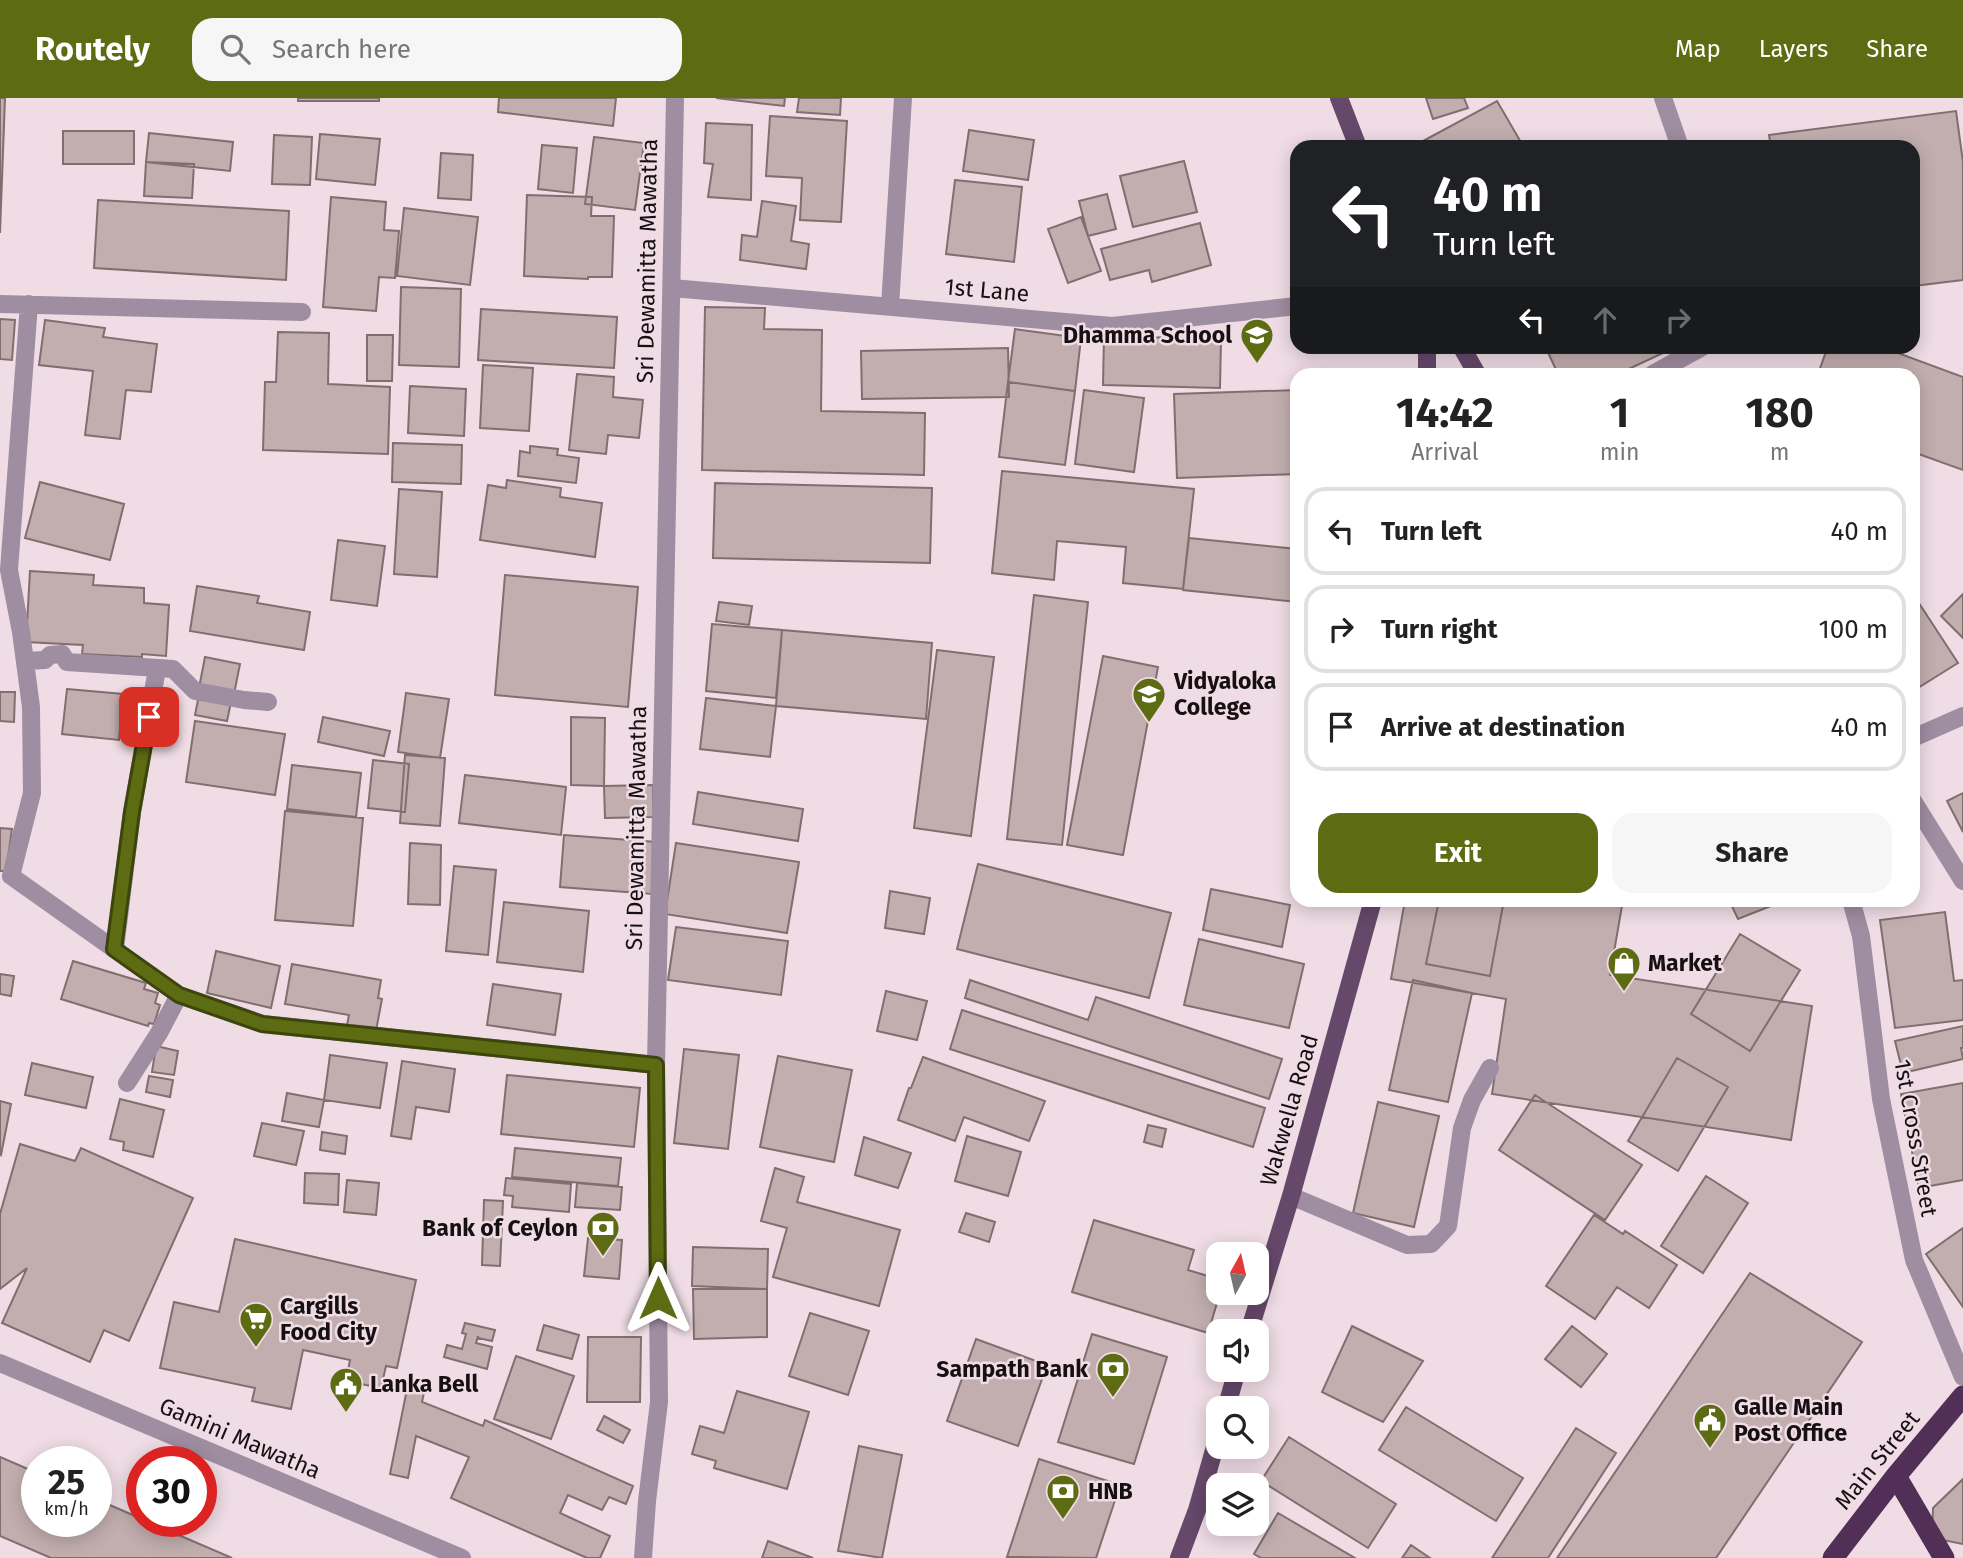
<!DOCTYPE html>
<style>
body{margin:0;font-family:"Fira Sans",sans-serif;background:#f6f6f6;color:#222;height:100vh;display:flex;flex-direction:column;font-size:26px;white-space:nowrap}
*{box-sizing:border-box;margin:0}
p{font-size:23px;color:#767676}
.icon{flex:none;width:38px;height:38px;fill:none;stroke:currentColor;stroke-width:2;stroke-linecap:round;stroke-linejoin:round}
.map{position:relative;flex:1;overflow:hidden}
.details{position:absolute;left:1290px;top:270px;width:630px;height:539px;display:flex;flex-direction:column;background:#fff;border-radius:21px;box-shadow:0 4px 18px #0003}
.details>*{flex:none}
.hud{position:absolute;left:1290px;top:42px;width:630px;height:214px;border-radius:21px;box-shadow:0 4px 18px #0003;background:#202124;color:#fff;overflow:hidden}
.needle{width:46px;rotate:8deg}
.controls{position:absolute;left:1206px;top:1144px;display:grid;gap:14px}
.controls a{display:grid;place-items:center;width:63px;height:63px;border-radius:14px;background:#fff;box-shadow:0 4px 18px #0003;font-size:35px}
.speed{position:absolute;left:21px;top:1348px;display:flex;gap:14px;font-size:35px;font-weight:700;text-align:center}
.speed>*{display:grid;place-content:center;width:91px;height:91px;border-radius:50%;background:#fff;box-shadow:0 4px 18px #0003;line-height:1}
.speed small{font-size:18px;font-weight:400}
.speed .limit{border:10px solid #d22;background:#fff;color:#111}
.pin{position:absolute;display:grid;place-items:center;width:60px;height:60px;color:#fff;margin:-30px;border-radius:14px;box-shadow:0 4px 10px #0006}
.me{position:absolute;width:77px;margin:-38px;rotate:0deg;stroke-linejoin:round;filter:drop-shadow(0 0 5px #0008)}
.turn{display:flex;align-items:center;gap:24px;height:147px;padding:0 28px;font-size:32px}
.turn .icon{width:91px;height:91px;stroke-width:2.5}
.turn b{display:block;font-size:49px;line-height:60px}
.lanes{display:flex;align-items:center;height:66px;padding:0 28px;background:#0003;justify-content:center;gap:35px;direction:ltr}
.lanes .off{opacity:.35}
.eta{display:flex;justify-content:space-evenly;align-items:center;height:119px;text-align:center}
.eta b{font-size:42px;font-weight:700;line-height:49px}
.cta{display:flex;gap:14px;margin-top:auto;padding:14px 28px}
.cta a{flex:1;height:80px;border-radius:21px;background:#5d6b13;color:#fff;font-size:28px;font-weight:700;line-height:80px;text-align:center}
.cta a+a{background:#f6f6f6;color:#222}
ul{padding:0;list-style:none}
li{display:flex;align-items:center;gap:21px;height:88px;margin:0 14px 10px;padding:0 14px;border:4px solid #e0e0e0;border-radius:21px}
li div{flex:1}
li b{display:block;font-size:26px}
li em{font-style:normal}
header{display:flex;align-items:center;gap:42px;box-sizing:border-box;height:98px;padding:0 35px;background:#5d6b13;color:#fff}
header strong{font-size:33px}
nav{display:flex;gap:38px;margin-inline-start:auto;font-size:24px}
.search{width:490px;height:63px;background:#f6f6f6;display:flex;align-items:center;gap:18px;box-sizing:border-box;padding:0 24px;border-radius:21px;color:#767676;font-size:26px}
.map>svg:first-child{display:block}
</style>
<header>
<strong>Routely</strong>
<div class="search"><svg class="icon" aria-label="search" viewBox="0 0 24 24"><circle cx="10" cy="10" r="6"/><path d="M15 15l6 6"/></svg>Search here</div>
<nav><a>Map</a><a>Layers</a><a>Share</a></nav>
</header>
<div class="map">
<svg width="1963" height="1460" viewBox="0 0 1963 1460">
<rect width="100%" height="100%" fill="#efdce5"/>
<!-- building -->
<path fill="#c2aeaf" stroke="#816e6f" stroke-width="2" d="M0,0h5l-5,135z
M298,0h81v3h-81z
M499,0h117l-3,28 -115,-14z
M716,0h69l-1,8z
M799,0h42l-1,17 -43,-3z
M1426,0h38l4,10 -35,11z
M1497,3l25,43 -6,3h-104z
M1956,13l7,51v118l-50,6v-139h-142l-2,-12z
M770,18l77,5 -6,101 -41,-2 2,-42 -36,-2z
M706,25l46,2 -1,75 -43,-3 5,-33 -9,-1z
M969,32l65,10 -6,40 -65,-9z
M63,33h71v33h-71z
M149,35l84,9 -3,29 -84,-9z
M320,36l60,5 -5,46 -59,-6z
M274,37l38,2 -2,48 -38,-1z
M594,39l50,6 -9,67 -50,-6z
M542,47l35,3 -4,45 -35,-4z
M441,55l32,2 -2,45 -33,-2z
M1184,63l13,51 -64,15 -13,-51z
M146,64l48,2 -2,34 -48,-2z
M955,82l67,7 -8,75 -68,-8z
M1107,96l9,35 -28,7 -9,-35z
M527,97l65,2 -1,19h23l-2,61h-24v2l-64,-3z
M331,99l55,5 -2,28 15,1 -4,47 -16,-1 -3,34 -53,-4z
M98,102l191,11 -3,69 -192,-12z
M762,103l34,5 -5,35 18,3 -3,25 -66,-9 2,-25 15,2z
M404,110l74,9 -8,68 -73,-9z
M1081,119l20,54 -33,12 -20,-54z
M1200,125l11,42 -59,17 -3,-12 -39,10 -9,-31z
M401,189l60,2 -2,78 -60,-2z
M705,209l60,1 -1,21 58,1 -1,81 104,2 -1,62 -222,-5z
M481,211l136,8 -3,51 -136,-8z
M0,221l15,1 -3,40 -12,-1z
M45,222l60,8 -2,9 54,7 -6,48 -25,-2 -6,49 -35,-4 8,-64 -54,-6z
M1015,231l66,9 -6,53 -67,-9z
M278,234l51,1 -1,51 62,3 -2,67 -125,-4 2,-68h11z
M367,237h26l-1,46h-25z
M1104,238l117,3 -1,49 -117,-3z
M1545,248h133l-60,28h-60z
M1828,248h51l84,31v93l-50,-18v-78h-95z
M1008,250l1,49 -147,2 -1,-48z
M483,267l50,3 -4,63 -49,-3z
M577,276l37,3 -1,20 30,3 -4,38 -31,-3 -2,19 -37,-4z
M1008,284l67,9 -10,74 -66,-8z
M410,288l56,3 -2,47 -56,-3z
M1084,292l60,8 -10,74 -59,-8z
M1297,292v84l-120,4 -3,-84z
M393,345l69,2 -1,39 -69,-2z
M530,348l28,3 -1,6 22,3 -3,25 -58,-7 2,-25 10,2z
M1002,373l192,18 -11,100 -60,-6 3,-36 -69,-6 -3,39 -62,-7z
M507,382l54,8 -1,9 42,6 -7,54 -115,-17 8,-55 18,3z
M40,384l84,22 -14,56 -85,-22z
M715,385l217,5 -2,75 -217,-5z
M399,391l43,3 -5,85 -43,-3z
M1189,440l108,11v53l-114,-12z
M338,442l47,6 -8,60 -46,-6z
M30,473l64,4 -1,10 51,3v15l25,2 -3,51 -24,-2v3l-60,-3 1,-9 -57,-3z
M505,477l133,12 -10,120 -133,-12z
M197,488l62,10 -2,7 53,9 -6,38 -114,-19z
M1913,496l45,69 -45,28z
M1963,496v44l-22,-22z
M1034,497l54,7 -26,243 -55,-6z
M719,504l33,4 -3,19 -33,-4z
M712,526l70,6 -6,68 -70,-7z
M782,532l150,13 -6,76 -150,-13z
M937,552l57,7 -23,179 -57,-8z
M1103,558l55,11 -35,188 -56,-10z
M205,559l35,7 -6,30 -35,-6z
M67,591l56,5 -4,46 -57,-6z
M0,594h15l-1,30 -14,-1z
M406,595l43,6 -9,59 -42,-6z
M199,597l32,7 -4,19 -32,-6z
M706,600l70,8 -6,51 -70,-8z
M323,619l67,14 -6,25 -66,-14z
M571,619l34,1 -1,68 -33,-1z
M195,623l90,13 -10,61 -89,-13z
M405,657l40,3 -5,68 -40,-3z
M373,662l36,4 -4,48 -37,-4z
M292,667l69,8 -5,44 -69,-8z
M465,677l101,12 -5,48 -102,-12z
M653,687v32l-48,1 -1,-32z
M698,694l105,17 -5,32 -105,-17z
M1963,695v39l-16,-31z
M285,713l78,7 -10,108 -78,-6z
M0,730l12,1 -6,42h-6z
M564,737l92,7 -4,52 -92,-7z
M410,745l31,2 -1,60 -32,-1z
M676,745l123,19 -12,71 -122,-19z
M978,766l193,49 -22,85 -192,-49z
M454,768l42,4 -8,85 -42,-4z
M1211,791l79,16 -8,42 -79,-17z
M890,793l40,7 -6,36 -39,-6z
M1405,802h218l-13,75 202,31 -21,134 -299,-46 14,-95 -115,-20z
M1439,802h65l-14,76 -64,-12z
M1729,802h57l-48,19z
M504,804l85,9 -6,61 -86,-10z
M1945,814l9,69 9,-1v40l-68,8 -15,-108z
M676,829l112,14 -7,54 -113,-15z
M1740,836l60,36 -50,81 -59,-37z
M1199,841l105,25 -15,64 -105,-23z
M216,853l64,15 -9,42 -64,-15z
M73,863l73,22 -2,6 14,4 -3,10 5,2 -6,19 -5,-1 -1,3 -87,-27z
M292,866l89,16 -3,18 4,1 -7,37 -29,-6 3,-15 -64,-11z
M0,876l14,2 -3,20 -11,-2z
M970,882l118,40 8,-23 186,62 -13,40 -304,-101z
M1413,882l59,13 -24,109 -59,-12z
M493,886l68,10 -6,41 -68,-10z
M886,893l41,10 -10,39 -40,-9z
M962,912l303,98 -12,39 -303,-98z
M1963,928v22h-2l2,11 -60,14 -8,-32z
M156,948l22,5 -4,24 -22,-3z
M684,951l55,6 -11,94 -54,-6z
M330,957l57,8 -7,45 -56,-8z
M778,958l74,14 -18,92 -74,-15z
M923,959l122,44 -16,40 -65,-24 -9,24 -57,-21 11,-32h2z
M1677,960l51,29 -50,84 -50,-30z
M402,963l53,8 -6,43 -33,-5 -5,32 -20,-3z
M32,965l61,14 -7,31 -61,-13z
M507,977l133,13 -6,59 -133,-13z
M149,978l24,4 -3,17 -24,-5z
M1963,985v97l-44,8 -18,-94z
M287,995l37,7 -5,27 -37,-6z
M1535,997l107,70 -37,55 -106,-70z
M120,1001l44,11 -11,47 -30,-7 1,-8 -14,-3z
M0,1003l11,3 -10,51 -1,-1z
M1378,1004l61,14 -25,111 -61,-14z
M262,1025l42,8 -8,34 -42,-9z
M1148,1027l18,4 -4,18 -18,-5z
M322,1034l25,4 -2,18 -25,-4z
M967,1038l54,16 -13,44 -53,-15z
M864,1039l47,16 -13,35 -43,-13z
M20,1046l55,17 6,-13 112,50 -64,143 -25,-11 -14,32 -88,-39 25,-55 -27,21v-75z
M515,1050l106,10 -3,28 -106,-9z
M775,1070l29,9 -7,25 103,28 -21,76 -106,-29 14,-49 -26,-7z
M305,1075l34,1 -1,31 -34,-2z
M1706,1078l42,27 -45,70 -42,-27z
M506,1080l65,6 -2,28 -57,-5 1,-11 -9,-1z
M347,1082l32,3 -3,32 -32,-3z
M577,1085l45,4 -2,23 -45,-3z
M484,1102l19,1 -3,65 -18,-1z
M966,1115l29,9 -6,20 -30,-10z
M1594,1117l29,19 2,-3 52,34 -28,43 -32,-21 -22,32 -49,-33z
M1094,1122l100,30 -6,20 30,9v14h2l-12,40 -136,-41z
M1963,1130v79l-37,-53z
M588,1140l34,2 -3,39 -35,-3z
M235,1141l181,41 -19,88 -11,-2 -5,22 -35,-7 4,-21 -47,-10 -12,59 -39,-8 3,-13 -95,-20 14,-66 45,10z
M693,1149l75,2 -1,40 -75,-3z
M1750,1175l112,69 -146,216h-159z
M693,1191h74v48l-73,2z
M810,1215l59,18 -21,64 -59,-19z
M465,1225l30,7 -3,11 -14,-3v-2l-2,7 16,4 -5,22 -43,-12 3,-12 15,4 4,-15 -4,-1z
M544,1227l35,10 -7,24 -35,-9z
M1352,1228l71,35 -40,61 -61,-30z
M1572,1228l35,28 -26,33 -36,-28z
M1092,1236l75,23 -33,107 -76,-22z
M588,1239h53l-1,65h-53z
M976,1241l71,26 -29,81 -71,-25z
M516,1258l58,20 -23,63 -57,-20z
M407,1291l17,4 -2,9 61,24 2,-6 148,66 -7,18 -17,-7 -7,13 -34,-15 -8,18 50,23 -10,22h-13l-136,-60 18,-41 -53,-21 -8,42 -18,-4z
M737,1293l72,21 -22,77 -73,-21 2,-7 -24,-7 8,-28 24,7z
M1406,1309l117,71 -27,43 -117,-71z
M604,1318l26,14 -7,13 -26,-13z
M1576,1330l40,25 -68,105h-56z
M1289,1339l107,67 -28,44 -107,-67z
M859,1348l43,9 -20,103 -44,-7z
M0,1359l37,16v48h59v-22l46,20v2h4l86,37h-181l-51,-22z
M1039,1361l81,26 -24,73 -89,-1z
M1963,1381v65l-31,-6 1,-30z
M1278,1415l77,45h-94l-7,-4z
M768,1443l45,17h-51z
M1411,1447l19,13h-28z"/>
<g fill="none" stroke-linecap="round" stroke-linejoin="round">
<!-- minor -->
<path stroke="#9f8da1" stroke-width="18" d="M1663,0l17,49
M672,190l440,38 185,-20
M0,206l302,8
M29,206l-20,266 12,62 10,75 1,86 -21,83 168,119 84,29 393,41
M890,208l13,-208
M1653,276l51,-28
M25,563l20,-1 5,-5 12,-1 5,8 106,7 22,22 49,9 24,2
M1913,640l50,-22
M1913,703l50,80
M1851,802l10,36 20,163 33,161 49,117
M115,851l17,-137 25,-143
M127,985l32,-50 20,-38
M1291,1098l116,49 24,-1 17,-18 14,-98 10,-28 18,-32
M0,1265l462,195
M643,1460l4,-57 12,-99 -3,-337 19,-967"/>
<!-- major -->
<path stroke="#66486a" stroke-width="18" d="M1339,0l19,49
M1427,248v28
M1461,248l16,28
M1249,1234l42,-136 82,-296
M1226,1311l11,-39
M1179,1460l18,-48 21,-74"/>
<!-- highway -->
<path stroke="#512f56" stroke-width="21" d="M1896,1378l48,82
M1833,1460l63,-82 67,-80"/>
</g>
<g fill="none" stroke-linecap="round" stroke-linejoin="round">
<defs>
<path id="route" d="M149,619l-17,95 -18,137 65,46 83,29 394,41 2,233"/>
</defs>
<!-- route casing -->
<use href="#route" stroke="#3c460c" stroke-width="18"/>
<!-- route -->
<use href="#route" stroke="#5d6b13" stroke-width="12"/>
</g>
<!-- icons -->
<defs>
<symbol id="school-pin" viewBox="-11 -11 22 30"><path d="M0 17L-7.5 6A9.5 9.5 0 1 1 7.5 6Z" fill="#5d6b13" stroke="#efdce5"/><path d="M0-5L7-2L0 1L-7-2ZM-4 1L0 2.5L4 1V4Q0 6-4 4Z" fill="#fff"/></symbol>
<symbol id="shop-pin" viewBox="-11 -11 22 30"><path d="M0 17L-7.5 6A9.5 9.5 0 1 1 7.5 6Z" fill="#5d6b13" stroke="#efdce5"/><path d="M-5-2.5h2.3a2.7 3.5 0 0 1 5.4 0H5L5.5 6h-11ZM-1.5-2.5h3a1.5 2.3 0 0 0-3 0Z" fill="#fff"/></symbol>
<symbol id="bank-pin" viewBox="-11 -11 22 30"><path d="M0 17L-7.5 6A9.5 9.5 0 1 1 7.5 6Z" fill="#5d6b13" stroke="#efdce5"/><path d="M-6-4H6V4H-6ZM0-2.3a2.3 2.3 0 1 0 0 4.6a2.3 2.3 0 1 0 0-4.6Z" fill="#fff"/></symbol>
<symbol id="supermarket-pin" viewBox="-11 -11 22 30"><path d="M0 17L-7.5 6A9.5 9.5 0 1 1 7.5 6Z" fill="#5d6b13" stroke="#efdce5"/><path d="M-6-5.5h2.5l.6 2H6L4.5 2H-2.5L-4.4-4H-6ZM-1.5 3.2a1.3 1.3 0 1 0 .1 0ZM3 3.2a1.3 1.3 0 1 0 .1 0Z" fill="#fff"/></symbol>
<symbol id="civic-pin" viewBox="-11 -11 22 30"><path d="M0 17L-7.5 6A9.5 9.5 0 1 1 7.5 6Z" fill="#5d6b13" stroke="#efdce5"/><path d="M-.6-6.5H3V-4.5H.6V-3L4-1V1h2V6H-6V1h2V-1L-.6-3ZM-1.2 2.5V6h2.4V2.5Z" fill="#fff"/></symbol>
</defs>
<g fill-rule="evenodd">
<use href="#school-pin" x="1238" y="218" width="38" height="52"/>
<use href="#school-pin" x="1130" y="577" width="38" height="52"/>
<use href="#shop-pin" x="1605" y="846" width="38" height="52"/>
<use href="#bank-pin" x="584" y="1111" width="38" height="52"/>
<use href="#supermarket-pin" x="237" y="1202" width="38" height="52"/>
<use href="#bank-pin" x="1094" y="1252" width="38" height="52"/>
<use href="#civic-pin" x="327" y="1267" width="38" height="52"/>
<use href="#civic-pin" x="1691" y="1303" width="38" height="52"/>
<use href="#bank-pin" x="1044" y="1374" width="38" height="52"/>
</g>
<g text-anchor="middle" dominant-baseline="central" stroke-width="5" stroke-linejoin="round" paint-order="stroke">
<!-- street labels -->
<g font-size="23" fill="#161013" stroke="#efdce5">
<text transform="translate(647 163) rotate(-89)">Sri Dewamitta Mawatha</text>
<text transform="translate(987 192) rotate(5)">1st Lane</text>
<text transform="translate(636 730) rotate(-89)">Sri Dewamitta Mawatha</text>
<text transform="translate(1289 1012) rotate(-74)">Wakwella Road</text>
<text transform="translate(1916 1040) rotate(80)">1st Cross Street</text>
<text transform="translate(240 1340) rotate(23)">Gamini Mawatha</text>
<text transform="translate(1877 1362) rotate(-51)">Main Street</text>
</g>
<!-- poi labels -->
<g font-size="23" font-weight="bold" fill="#161013" stroke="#efdce5" text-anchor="start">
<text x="1232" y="237" text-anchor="end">Dhamma School</text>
<text x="1174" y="583">Vidyaloka<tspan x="1174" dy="26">College</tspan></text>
<text x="1648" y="865">Market</text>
<text x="578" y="1130" text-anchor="end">Bank of Ceylon</text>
<text x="280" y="1208">Cargills<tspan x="280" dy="26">Food City</tspan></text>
<text x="1088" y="1271" text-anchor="end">Sampath Bank</text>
<text x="370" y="1286">Lanka Bell</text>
<text x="1734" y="1309">Galle Main<tspan x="1734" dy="26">Post Office</tspan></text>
<text x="1088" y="1393">HNB</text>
</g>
</g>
</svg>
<div class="controls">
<a><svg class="needle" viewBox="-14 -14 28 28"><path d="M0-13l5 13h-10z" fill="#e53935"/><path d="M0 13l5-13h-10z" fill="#767676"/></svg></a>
<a><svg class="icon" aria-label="sound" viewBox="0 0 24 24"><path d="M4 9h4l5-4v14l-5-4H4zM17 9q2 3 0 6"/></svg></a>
<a><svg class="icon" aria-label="search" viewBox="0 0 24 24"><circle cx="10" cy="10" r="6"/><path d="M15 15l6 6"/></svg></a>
<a><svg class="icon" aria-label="layers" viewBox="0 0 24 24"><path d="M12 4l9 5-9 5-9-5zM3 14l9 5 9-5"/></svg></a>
</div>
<div class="speed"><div>25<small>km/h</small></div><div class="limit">30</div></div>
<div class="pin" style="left:149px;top:619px;background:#d93025"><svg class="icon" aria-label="arrive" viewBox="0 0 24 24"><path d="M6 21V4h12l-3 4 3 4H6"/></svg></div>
<svg class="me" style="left:658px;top:1200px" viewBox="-20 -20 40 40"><path d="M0-17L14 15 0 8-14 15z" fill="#5d6b13" stroke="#fff" stroke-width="4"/></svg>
<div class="hud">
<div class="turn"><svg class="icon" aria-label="left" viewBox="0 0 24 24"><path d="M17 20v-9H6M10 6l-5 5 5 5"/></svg><div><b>40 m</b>Turn left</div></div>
<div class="lanes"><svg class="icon" aria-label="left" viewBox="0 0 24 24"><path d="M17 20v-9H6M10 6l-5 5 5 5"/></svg><svg class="icon off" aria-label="ahead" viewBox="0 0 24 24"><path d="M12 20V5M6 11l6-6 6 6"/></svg><svg class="icon off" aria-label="right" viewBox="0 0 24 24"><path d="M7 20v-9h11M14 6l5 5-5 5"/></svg></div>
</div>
<section class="details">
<div class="eta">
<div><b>14:42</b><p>Arrival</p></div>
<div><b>1</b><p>min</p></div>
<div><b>180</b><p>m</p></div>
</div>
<ul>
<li><svg class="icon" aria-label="left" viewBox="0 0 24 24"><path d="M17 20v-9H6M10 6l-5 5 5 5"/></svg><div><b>Turn left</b></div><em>40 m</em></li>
<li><svg class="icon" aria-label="right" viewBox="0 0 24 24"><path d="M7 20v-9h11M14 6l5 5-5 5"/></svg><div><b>Turn right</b></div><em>100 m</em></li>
<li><svg class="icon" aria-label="arrive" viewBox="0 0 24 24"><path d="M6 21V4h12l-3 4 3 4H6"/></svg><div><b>Arrive at destination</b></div><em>40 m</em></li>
</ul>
<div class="cta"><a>Exit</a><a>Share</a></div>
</section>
</div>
